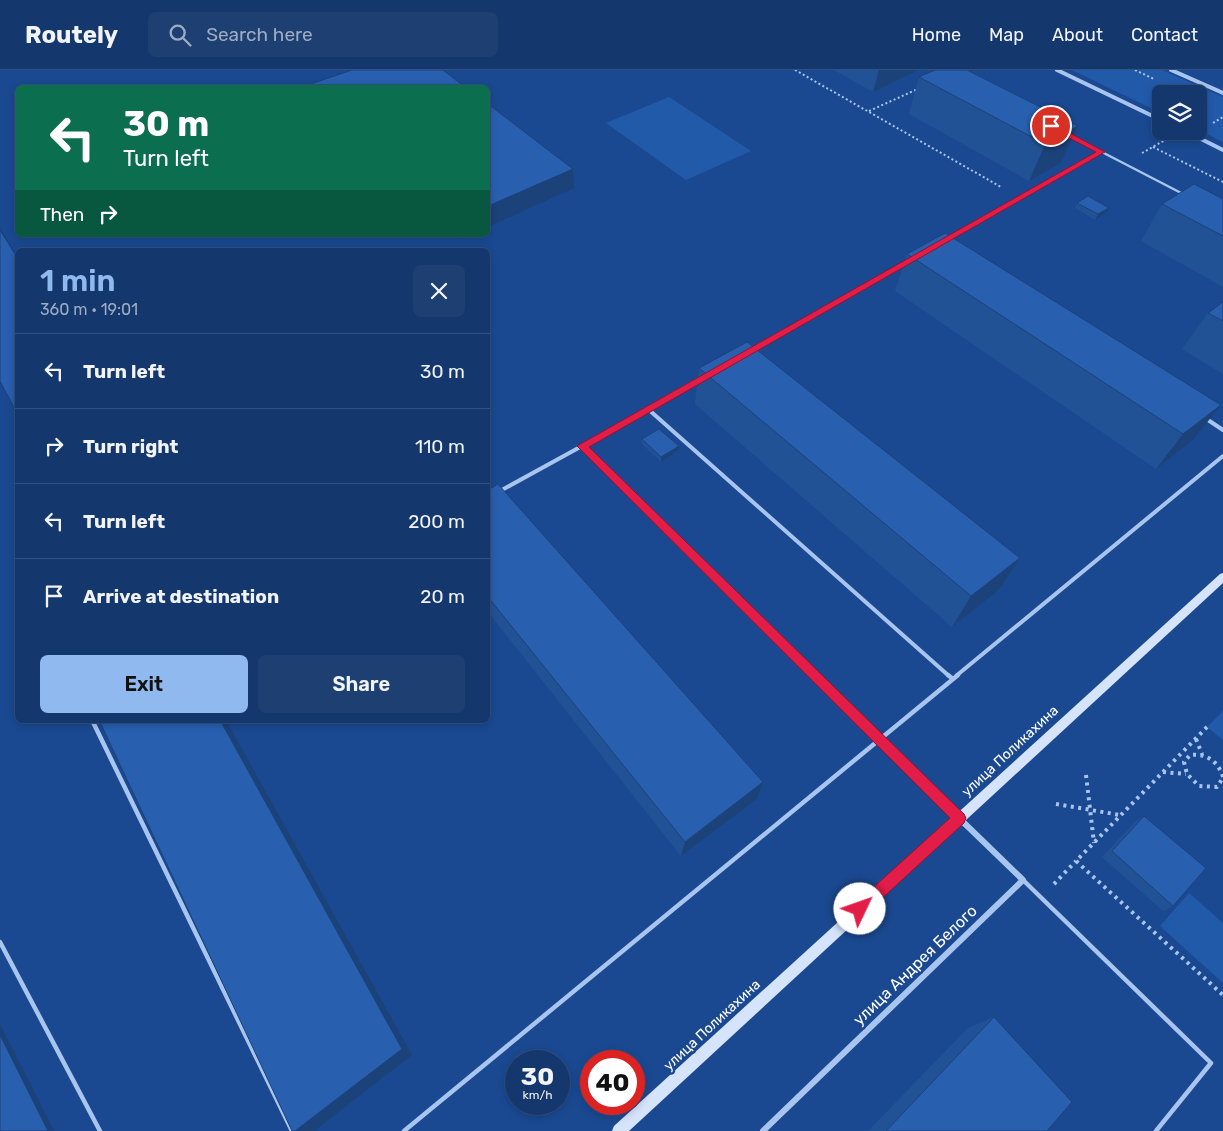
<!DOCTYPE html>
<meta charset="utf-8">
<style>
body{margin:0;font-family:Rubik,sans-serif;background:#1d3f72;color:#f1f3f6;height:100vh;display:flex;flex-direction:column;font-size:19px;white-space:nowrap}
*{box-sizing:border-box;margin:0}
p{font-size:16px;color:#9dacc2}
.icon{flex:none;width:28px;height:28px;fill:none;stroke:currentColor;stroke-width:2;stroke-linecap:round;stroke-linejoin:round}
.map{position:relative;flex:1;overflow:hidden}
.drawer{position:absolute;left:15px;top:178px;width:475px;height:475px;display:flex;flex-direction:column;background:#14376d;border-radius:8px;box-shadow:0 2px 8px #0003,0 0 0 1px #335180}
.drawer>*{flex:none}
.guide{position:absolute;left:15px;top:15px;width:475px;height:152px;border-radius:8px;box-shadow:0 2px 8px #0003,0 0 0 1px #335180;background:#0b6e4f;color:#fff;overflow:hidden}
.fabs{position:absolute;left:1152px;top:15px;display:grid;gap:10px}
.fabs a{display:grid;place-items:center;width:55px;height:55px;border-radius:8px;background:#14376d;box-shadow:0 2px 8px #0003,0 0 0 1px #335180;font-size:25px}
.speed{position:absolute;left:505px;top:980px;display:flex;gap:10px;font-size:25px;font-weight:700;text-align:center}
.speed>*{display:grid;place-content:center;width:65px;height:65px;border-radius:50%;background:#14376d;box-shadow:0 2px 8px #0003,0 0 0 1px #335180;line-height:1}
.speed small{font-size:12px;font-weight:400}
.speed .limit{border:8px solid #d22;background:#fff;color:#111}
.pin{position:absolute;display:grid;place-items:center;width:42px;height:42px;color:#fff;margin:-21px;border:2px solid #fff;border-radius:50%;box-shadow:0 1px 5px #0007}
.me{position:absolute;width:55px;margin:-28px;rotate:48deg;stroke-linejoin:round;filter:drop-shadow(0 0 4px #0008)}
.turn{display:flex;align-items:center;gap:18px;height:105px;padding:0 25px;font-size:22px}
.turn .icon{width:65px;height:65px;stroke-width:2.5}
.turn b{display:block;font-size:35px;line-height:42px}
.then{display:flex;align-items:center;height:48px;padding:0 25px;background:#0003;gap:10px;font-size:19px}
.round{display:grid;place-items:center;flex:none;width:52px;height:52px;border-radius:8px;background:#1d3f72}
.summary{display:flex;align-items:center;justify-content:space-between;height:85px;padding:0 25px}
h1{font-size:30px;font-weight:600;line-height:38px;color:#90b9f0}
.button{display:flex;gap:10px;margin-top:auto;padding:10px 25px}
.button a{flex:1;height:58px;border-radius:8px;background:#90b9f0;color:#111;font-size:20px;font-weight:600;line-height:58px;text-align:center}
.button a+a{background:#1d3f72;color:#f1f3f6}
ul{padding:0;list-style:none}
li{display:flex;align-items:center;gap:15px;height:75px;padding:0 25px;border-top:1px solid #335180}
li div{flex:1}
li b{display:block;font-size:19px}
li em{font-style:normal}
header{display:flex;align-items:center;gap:30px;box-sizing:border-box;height:70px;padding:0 25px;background:#14376d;border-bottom:1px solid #335180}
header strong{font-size:24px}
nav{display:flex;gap:28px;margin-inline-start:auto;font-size:18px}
.search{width:350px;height:45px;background:#1d3f72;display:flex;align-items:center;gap:12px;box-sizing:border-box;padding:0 18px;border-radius:8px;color:#9dacc2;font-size:19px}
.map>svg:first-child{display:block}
</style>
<header>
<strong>Routely</strong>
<div class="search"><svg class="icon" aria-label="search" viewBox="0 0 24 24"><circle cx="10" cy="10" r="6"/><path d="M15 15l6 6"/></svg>Search here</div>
<nav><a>Home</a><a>Map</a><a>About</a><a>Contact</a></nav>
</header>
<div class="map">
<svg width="1223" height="1061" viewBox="0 0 1223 1061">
<rect width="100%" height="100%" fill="#1a4991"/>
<!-- green -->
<path fill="#225aaa" d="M1072,0h90l61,27v45l-24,-12v-36h-38v19z
M669,27l82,54 -65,29 -80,-57z
M1223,641v29l-16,-13z
M1189,823l34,30v60l-63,-57z"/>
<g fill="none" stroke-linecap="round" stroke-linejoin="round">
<!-- path-far1 -->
<path stroke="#a8c5ef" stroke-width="2" stroke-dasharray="2 2.5" stroke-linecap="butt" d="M795,0l206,117
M1135,0l19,9
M869,41l51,-23
M1213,53l10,-6
M1153,77l70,35
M1142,83l25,-14"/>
<!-- path -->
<path stroke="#a8c5ef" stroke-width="4" stroke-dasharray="3 4.5" stroke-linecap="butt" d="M1207,657l-131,134 147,134
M1196,669l6,15
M1163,702l23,2
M1086,705l8,68
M1223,707c-5,-16 -17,-24 -33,-22l-6,7 3,12 12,12 18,1 6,-9
M1056,734l64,11
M1054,814l22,-23"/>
<!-- lane-far2 -->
<path stroke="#a8c5ef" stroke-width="2.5" d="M1069,65l116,60
M946,169l155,-87
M784,261l124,-70"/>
<!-- lane-far1 -->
<path stroke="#a8c5ef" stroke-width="4" d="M751,280l35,-20
M701,308l-119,68 233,230
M648,339l301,267
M1205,348l18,12
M500,421l82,-45
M956,606l267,-220"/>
<!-- lane -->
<path stroke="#a8c5ef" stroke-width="4.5" d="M814,605l144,142
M948,605l5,4
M92,650l200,411
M1023,810l188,183 -55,68
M0,872l100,189
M404,1061l554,-456"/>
<!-- street-far1 -->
<path stroke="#a8c5ef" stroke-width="4" d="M1057,0l104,50
M1171,0l52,23
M1185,61l38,19"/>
<!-- street -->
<path stroke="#a8c5ef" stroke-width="6" d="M763,1061l260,-251 -63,-61"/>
<!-- secondary -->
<path fill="#d6e4fb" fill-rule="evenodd" d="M1223,503v10l-594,548h-17l2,-5 606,-552z"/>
</g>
<!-- wall -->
<path fill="#225296" d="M834,0h82l-1,2 -42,20z
M919,7l159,49 -17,37 -32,18 -120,-67z
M1223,129v88l-82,-46 21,-37z
M1077,133l29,10 -11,7 -20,-12z
M454,165h14l-9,4z
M907,184l286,186 -37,29 -261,-178z
M1223,232v72l-41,-25 26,-36z
M699,298l321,190 -21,32 -47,37 -257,-223z
M642,369l36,12 -17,11 -19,-18z
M488,420l269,309 -76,57 -193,-244z
M1144,746l29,90 -10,5 -61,-54 33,-35z
M994,947l53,114h-179l100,-103z"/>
<!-- shaded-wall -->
<path fill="#1c427a" d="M879,0h37l-1,2 -42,20z
M1078,56l-17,37 -32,18 16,-37z
M573,99l1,19 -86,39v-21z
M1109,138l-3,5 -11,7 3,-6z
M0,158l18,29v2l-18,-29z
M458,165h10l-9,4z
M1221,335l-28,35 -37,29 27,-35z
M679,376l-1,5 -17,11v-5z
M1020,488l-21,32 -47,37 19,-31z
M220,650h6l186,335 -98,76h-19z
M763,712l-6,17 -76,57 4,-14z
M0,954l54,107h-6l-48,-96z"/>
<!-- building -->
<path fill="#285faf" stroke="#1c427a" d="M352,0h91l23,18h-159l-2,-2z
M935,0h32l111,56 -33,18 -126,-67z
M488,34l85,65 -85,37z
M1194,114l29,15v37l-61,-32z
M1088,126l21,12 -11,6 -21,-11z
M0,160l18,29v156l-18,-34z
M945,163l276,172 -38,29 -276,-180z
M1223,232v19l-15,-8z
M747,272l273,216 -49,38 -272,-228z
M659,359l20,17 -18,11 -19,-18z
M498,414l265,298 -78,60 -197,-245v-107z
M99,650h121l182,329 -107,82h-3z
M1144,746l62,52 -33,38 -61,-55z
M994,947l78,85 -25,29h-161z
M0,965l48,96h-48z"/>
<!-- route -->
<path fill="#e11d48" stroke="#92132f" d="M1048,54h5l52,28 -516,295 375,367 2,4 -2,5 -99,91 -5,2 -5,-2 -2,-5 2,-5 95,-86 -373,-372 519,-294 -48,-25z"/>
<g text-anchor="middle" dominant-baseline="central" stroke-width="5" stroke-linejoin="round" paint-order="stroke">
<!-- street labels -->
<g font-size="14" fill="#fff" stroke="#1a4991">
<text transform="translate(1010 681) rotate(-43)">улица Поликахина</text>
<text transform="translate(712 955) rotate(-43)">улица Поликахина</text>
</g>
<!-- near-street labels -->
<g font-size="16" fill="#fff" stroke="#1a4991">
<text transform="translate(915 895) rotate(-44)">улица Андрея Белого</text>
</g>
</g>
</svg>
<div class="fabs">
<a><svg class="icon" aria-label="layers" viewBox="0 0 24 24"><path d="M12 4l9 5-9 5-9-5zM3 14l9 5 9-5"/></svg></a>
</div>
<div class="speed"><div>30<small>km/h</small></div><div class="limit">40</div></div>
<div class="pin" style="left:1051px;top:56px;background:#d93025"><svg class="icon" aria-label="arrive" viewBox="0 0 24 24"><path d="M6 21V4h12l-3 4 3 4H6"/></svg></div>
<svg class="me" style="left:860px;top:839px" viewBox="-20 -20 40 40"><circle r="19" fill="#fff"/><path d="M0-13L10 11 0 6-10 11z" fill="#e11d48"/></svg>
<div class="guide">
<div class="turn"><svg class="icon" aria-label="left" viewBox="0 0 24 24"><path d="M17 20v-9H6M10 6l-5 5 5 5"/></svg><div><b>30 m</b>Turn left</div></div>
<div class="then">Then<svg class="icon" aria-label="right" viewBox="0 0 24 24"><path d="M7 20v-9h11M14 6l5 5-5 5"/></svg></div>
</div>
<section class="drawer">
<div class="summary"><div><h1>1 min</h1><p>360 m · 19:01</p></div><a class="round"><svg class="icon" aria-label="close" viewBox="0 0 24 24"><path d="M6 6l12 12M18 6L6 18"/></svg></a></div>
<ul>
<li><svg class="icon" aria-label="left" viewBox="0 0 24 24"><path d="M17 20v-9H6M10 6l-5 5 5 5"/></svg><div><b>Turn left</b></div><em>30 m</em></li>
<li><svg class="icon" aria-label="right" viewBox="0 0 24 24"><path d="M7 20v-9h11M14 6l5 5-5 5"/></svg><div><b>Turn right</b></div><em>110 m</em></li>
<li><svg class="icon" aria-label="left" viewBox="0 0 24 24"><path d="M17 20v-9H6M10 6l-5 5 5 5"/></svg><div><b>Turn left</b></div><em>200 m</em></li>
<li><svg class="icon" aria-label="arrive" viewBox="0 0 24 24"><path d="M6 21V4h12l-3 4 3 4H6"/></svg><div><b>Arrive at destination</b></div><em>20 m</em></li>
</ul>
<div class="button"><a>Exit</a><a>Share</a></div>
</section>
</div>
